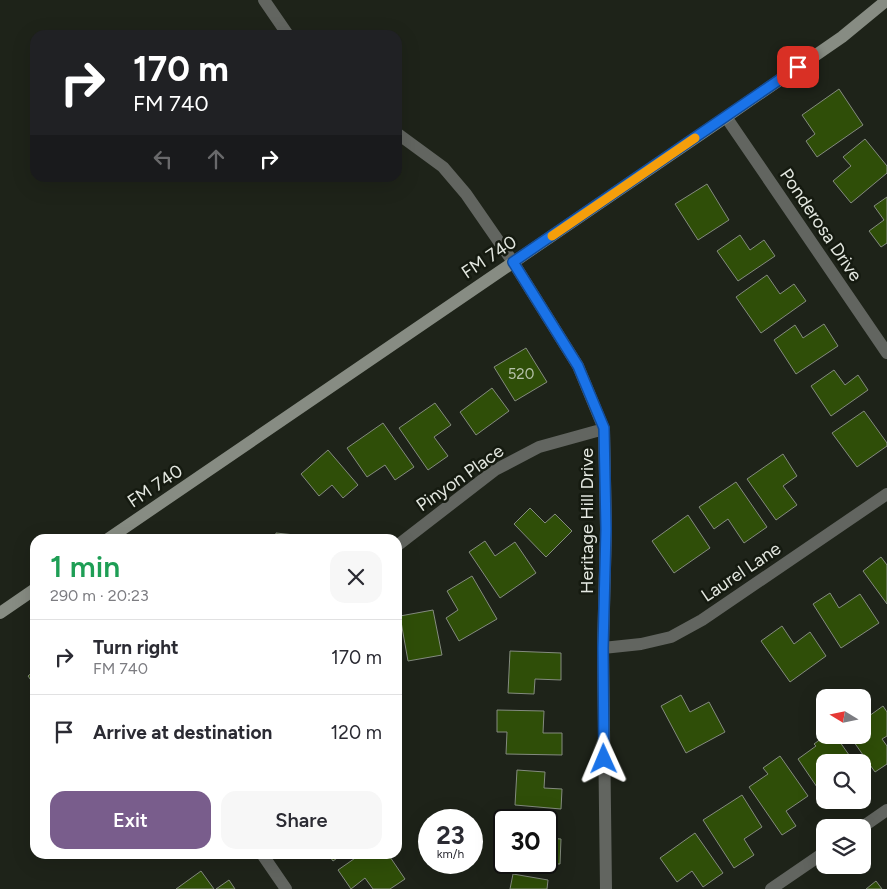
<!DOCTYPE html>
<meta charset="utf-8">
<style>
body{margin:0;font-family:Figtree,sans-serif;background:#f7f7f7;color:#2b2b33;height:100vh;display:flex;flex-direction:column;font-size:19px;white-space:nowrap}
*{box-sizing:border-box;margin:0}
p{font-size:16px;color:#7c7c81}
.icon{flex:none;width:28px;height:28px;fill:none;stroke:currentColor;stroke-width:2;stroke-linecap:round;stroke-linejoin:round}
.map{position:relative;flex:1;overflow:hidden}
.side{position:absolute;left:30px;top:534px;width:372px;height:325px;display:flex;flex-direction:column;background:#fff;border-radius:15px;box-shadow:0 5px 20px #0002}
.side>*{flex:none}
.top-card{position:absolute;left:30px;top:30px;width:372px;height:152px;border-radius:15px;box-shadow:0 5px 20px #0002;background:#202124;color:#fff;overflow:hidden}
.needle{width:32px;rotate:280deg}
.buttons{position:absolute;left:816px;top:689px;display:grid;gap:10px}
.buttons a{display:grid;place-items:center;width:55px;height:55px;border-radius:10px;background:#fff;box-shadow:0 5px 20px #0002;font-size:25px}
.speed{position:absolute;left:418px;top:809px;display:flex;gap:10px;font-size:25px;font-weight:700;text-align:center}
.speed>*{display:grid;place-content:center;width:65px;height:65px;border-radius:50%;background:#fff;box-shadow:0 5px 20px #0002;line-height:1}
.speed small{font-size:12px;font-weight:400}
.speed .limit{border:2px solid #111;border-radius:8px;background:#fff;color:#111}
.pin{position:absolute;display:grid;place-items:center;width:42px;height:42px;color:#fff;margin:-21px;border-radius:10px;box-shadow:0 2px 8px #0006}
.me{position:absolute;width:55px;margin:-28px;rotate:359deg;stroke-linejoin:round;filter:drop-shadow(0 0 4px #0008)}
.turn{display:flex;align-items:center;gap:18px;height:105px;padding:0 20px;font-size:22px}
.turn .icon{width:65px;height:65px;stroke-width:2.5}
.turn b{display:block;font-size:35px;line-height:42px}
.lanes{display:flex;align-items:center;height:48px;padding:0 20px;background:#0003;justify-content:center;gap:25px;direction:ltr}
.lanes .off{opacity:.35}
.round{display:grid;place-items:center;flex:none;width:52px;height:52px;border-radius:15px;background:#f7f7f7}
.head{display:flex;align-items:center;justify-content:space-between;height:85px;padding:0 20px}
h1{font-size:30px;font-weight:600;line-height:38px;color:#1e9e55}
.cta{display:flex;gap:10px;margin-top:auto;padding:10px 20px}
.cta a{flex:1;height:58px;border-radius:15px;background:#795d8c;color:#fff;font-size:20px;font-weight:600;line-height:58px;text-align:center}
.cta a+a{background:#f7f7f7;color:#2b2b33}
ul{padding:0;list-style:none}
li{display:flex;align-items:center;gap:15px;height:75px;padding:0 20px;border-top:1px solid #e1e1e2}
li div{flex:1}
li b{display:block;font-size:19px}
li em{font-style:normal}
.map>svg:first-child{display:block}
</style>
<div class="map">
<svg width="887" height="889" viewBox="0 0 887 889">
<rect width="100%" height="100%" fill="#1e2319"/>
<!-- building -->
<path fill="#2f4e08" stroke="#848b7f" d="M839,89l24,36 -46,32 -11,-16 9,-7 -13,-19z
M865,139l22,27v7l-36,30 -18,-22 18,-15 -8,-9z
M707,184l22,36 -31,20 -23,-36z
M887,197v46l-6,4 -12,-16 15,-11 -10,-14z
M740,235l10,15 14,-10 11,16 -37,25 -21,-30z
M767,275l13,19 14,-10 12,17 -45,32 -25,-36z
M824,324l14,22 -42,28 -22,-34 21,-15 8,13z
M526,348l21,34 -32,19 -21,-34z
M834,370l11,15 13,-10 10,15 -37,26 -20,-30z
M492,388l17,23 -33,24 -16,-23z
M435,403l16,22 -17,12 14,19 -20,14 -29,-42z
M864,411l23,32v3l-30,21 -25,-34z
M383,423l31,44 -19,13 -10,-15 -18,12 -20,-29z
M328,450l30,35 -15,13 -11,-13 -13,11 -18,-22z
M783,454l14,22 -14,10 14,19 -21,15 -29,-41z
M736,482l31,45 -23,16 -16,-24 -14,10 -15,-22z
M530,508l15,15 10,-9 17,17 -26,26 -32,-33z
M688,515l22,33 -36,25 -22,-32z
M276,533l38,4v2h-39z
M485,541l10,15 20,-14 21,31 -36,25 -31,-46z
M881,557l6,8v39l-24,-33z
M472,576l25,43 -38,22 -13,-23 12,-8 -11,-19z
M830,593l9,15 21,-14 19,29 -38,25 -28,-44z
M433,610l9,45 -34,6 -8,-45z
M782,626l12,18 16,-12 16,24 -36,26 -29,-41z
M510,651l51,2v27l-26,-1 -1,15 -26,-1z
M35,670v16l-7,-10z
M681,695l9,17 19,-10 16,30 -39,21 -25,-47z
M883,706l4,6v24l-5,3 5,7v18l-12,8 -26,-37h13v-14z
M497,710l47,1 -1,22h19v22l-56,-1 1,-22h-10z
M826,735h9l19,27h-29v29l-4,2 -23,-34 18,-13 -2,-2z
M780,756l28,40 -22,15 10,15 -14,9 -33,-48 19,-13 -5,-6z
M517,770l28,2 -1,16 18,1 -1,20 -46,-4z
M742,795l20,32 -18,12 10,16 -20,13 -31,-48z
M695,833l28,40 -20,14 -11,-16 -15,11 -17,-24z
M546,838l15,1 -1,25 -49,-1 35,-1z
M328,854h15l-10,7z
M361,854h27l17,25 -15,10h-17l-8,-11 -14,11 -13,-19z
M201,871l13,18h-38z
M513,874l35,6 -1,9h-37z
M229,880l6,9h-19z
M876,881l6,8h-16z"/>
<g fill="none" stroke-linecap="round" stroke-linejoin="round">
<!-- minor -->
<path stroke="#626560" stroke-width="12" d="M264,0l24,35
M726,117l161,236
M398,134l45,33 23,27 47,68 65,104 26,63 2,100 -3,119 3,241
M398,545l97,-75 44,-23 65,-18
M603,648l38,-4 30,-7 31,-17 185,-126
M861,828l26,-18
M262,854l24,35
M771,889l54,-37"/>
<!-- secondary -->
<path stroke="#878c83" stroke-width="12" d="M108,539l618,-422 116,-80 45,-37
M0,613l35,-24"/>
</g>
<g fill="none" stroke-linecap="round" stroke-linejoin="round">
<defs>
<path id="route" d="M604,759l-1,-111 3,-119 -2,-101 -26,-62 -65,-104 285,-195"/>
</defs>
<!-- route casing -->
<use href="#route" stroke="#114b97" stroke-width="12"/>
<!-- route -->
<use href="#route" stroke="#1a73e8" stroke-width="9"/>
<!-- slow -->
<path stroke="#f59e0b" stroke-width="9" d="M552,236l143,-98"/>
</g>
<g text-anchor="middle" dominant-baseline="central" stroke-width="5" stroke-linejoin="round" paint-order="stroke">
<!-- number labels -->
<g font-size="15" fill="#b7c2ab">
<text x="521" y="374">520</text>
</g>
<!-- street labels -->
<g font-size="18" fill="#e4e8e1" stroke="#151a10">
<text transform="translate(821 225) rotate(56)">Ponderosa Drive</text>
<text transform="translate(489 257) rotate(-34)">FM 740</text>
<text transform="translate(460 478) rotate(-35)">Pinyon Place</text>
<text transform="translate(155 486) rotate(-34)">FM 740</text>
<text transform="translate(587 521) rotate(-90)">Heritage Hill Drive</text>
<text transform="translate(741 572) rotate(-34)">Laurel Lane</text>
</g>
</g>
</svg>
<div class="buttons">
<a><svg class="needle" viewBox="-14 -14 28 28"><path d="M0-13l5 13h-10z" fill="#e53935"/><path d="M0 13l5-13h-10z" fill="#7c7c81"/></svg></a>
<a><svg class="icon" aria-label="search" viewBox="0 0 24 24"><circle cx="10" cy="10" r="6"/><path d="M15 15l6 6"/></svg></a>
<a><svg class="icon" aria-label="layers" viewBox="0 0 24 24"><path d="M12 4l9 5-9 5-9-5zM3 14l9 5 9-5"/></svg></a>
</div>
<div class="speed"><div>23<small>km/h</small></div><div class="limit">30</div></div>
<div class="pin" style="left:798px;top:67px;background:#d93025"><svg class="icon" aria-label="arrive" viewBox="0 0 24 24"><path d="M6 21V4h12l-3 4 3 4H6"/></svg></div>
<svg class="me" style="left:604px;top:759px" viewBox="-20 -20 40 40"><path d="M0-17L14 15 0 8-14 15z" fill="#1a73e8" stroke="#fff" stroke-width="4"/></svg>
<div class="top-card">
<div class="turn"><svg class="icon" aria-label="right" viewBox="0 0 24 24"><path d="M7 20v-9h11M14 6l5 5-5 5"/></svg><div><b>170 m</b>FM 740</div></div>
<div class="lanes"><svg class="icon off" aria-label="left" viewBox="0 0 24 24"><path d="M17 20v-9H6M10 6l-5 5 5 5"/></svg><svg class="icon off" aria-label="ahead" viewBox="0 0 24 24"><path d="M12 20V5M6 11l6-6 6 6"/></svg><svg class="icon" aria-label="right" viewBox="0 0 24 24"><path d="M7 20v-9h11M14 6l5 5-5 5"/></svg></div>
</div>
<section class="side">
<div class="head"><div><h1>1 min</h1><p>290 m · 20:23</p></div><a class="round"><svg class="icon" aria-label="close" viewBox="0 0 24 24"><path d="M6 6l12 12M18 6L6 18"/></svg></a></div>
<ul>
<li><svg class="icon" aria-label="right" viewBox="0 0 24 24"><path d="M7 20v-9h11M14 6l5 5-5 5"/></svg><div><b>Turn right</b><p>FM 740</p></div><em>170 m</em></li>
<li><svg class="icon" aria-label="arrive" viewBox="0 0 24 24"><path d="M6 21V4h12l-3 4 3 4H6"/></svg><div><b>Arrive at destination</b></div><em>120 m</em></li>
</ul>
<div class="cta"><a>Exit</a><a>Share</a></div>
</section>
</div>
